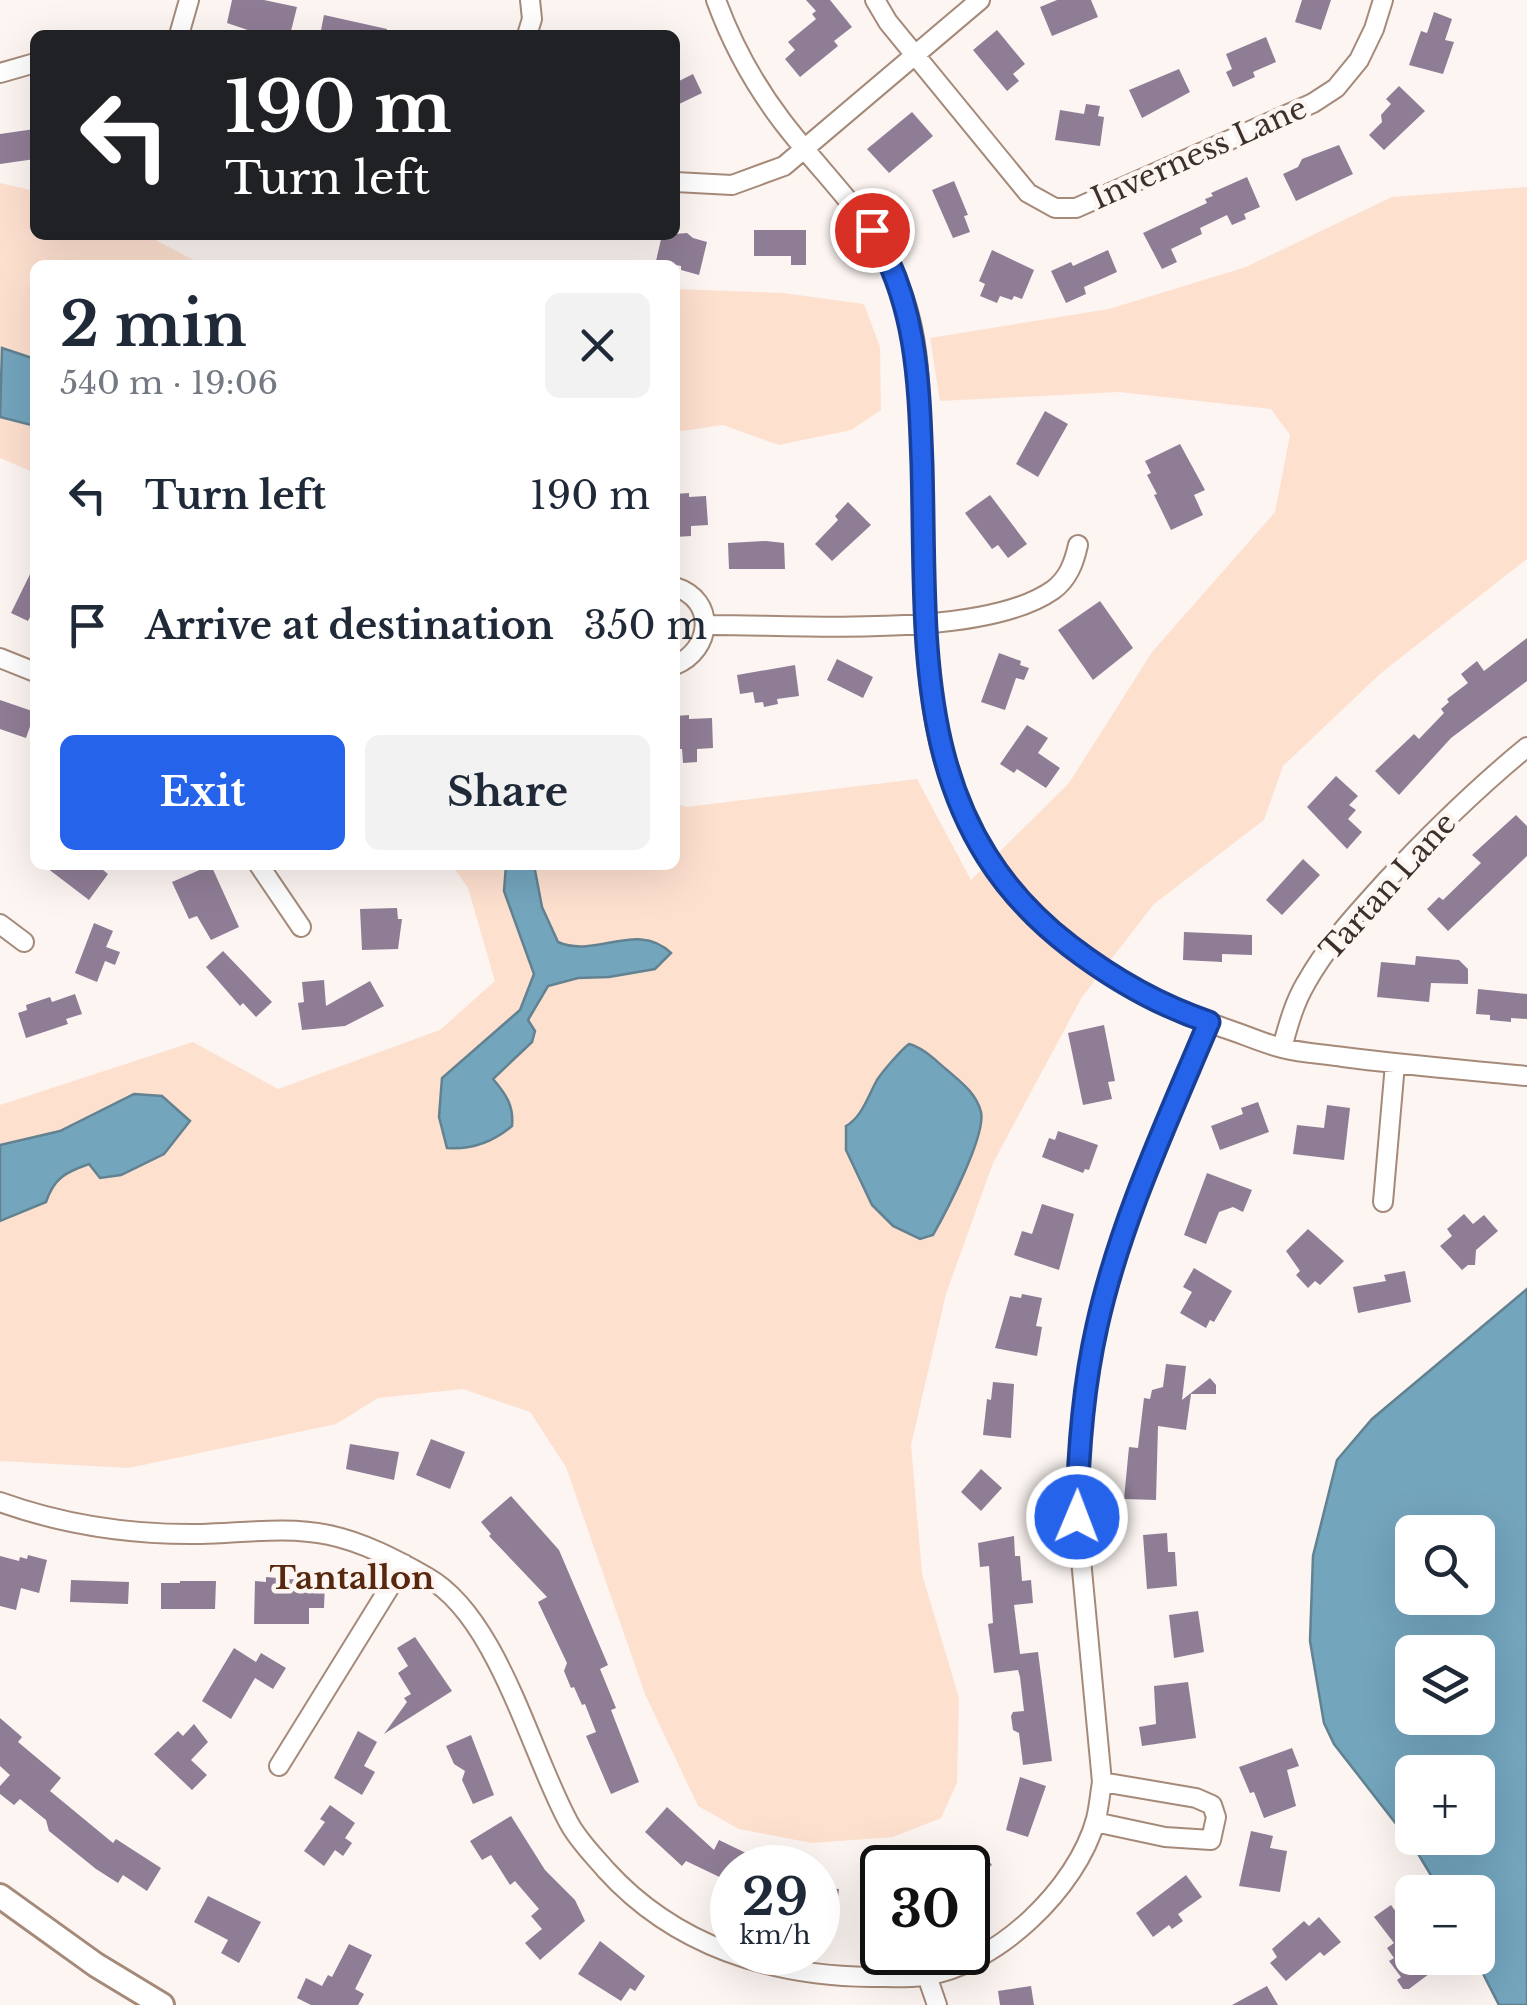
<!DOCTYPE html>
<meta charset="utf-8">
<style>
body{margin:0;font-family:"Libre Baskerville",serif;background:#f2f2f3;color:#1f2937;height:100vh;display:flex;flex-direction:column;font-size:38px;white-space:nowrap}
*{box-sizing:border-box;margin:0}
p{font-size:32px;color:#747a83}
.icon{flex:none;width:55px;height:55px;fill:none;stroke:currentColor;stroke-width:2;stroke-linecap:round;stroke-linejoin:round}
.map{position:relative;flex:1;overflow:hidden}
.side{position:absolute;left:30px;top:260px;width:650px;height:610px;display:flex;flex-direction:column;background:#fff;border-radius:15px;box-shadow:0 10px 40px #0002}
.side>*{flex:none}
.hud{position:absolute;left:30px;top:30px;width:650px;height:210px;border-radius:15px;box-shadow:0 10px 40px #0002;background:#202124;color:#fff;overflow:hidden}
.controls{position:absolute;left:1395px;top:1515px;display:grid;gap:20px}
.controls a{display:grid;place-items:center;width:100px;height:100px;border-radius:15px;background:#fff;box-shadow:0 10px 40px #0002;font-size:50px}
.speed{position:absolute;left:710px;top:1845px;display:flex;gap:20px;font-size:50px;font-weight:700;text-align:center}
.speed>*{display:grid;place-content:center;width:130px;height:130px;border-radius:50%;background:#fff;box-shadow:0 10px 40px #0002;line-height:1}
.speed small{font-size:25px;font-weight:400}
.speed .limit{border:5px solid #111;border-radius:15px;background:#fff;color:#111}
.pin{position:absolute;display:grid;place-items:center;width:85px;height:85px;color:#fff;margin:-42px;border:5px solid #fff;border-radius:50%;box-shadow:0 2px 10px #0007}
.me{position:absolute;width:110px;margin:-55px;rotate:1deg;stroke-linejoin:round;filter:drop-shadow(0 0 8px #0008)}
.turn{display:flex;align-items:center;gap:35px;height:210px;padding:0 30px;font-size:45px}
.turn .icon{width:130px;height:130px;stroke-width:2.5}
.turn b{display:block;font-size:70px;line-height:85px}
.round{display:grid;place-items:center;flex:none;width:105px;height:105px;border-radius:15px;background:#f2f2f3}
.overview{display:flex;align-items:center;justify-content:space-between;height:170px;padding:0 30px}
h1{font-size:60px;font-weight:700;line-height:75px}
.button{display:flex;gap:20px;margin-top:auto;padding:20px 30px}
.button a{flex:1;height:115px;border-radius:15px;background:#2563eb;color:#fff;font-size:40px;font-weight:700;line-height:115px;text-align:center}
.button a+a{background:#f2f2f3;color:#1f2937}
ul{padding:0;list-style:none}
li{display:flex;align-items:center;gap:30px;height:130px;padding:0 30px}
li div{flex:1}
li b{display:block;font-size:38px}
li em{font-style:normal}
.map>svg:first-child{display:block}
</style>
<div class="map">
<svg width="1527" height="2005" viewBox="0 0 1527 2005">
<rect width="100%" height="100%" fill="#fcf5f2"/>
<!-- green -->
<path fill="#fee0cf" d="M0,183l35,8v44h111l57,30h-168v208l-35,-15z
M1527,187v372l-146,114 -98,93 -19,54 -110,84 -72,93 -89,166 -47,131 -35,151 11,129 37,124 -2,85 -16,35 -48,19 -81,6 -73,-14 -41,-23 -53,-112 -79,-227 -36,-55 -67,-23 -85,9 -42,26 -207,44 -129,-7v-356l193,-63 85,47 162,-59 55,-49 -27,-93 -16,-23h223v-62l11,4 231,-28 54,101 98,-97 83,-131 123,-140 15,-77 -19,-26 -152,-17 -179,9 -10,-63 179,-29 137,-42 146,-70z
M675,289l108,4 81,11 16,43 1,63 -30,20 -72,15 -56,-20 -48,7z"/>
<!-- water -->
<path fill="#73a5bd" stroke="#628291" stroke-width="2.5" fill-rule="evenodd" d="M2,348l33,11v67l-35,-9z
M506,865h28l8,42 16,35c38,17 79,-22 113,11l-16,16 -46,8 -31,1 -30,8 -20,34 7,11 -3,11 -39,37c13,15 21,27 19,47 -19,16 -40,24 -65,22l-8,-31 3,-39 78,-68 14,-36 -30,-83z
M909,1044c15,4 26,16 38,26 14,12 29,23 34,42 5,24 -35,100 -48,123l-13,4 -27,-13 -21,-21 -26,-55v-24c16,-9 22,-30 31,-46 5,-8 24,-30 32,-36z
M134,1094l28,2 28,25 -26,33 -43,21 -21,3 -11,-14c-23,8 -35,14 -43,38l-46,19v-76l60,-14z
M1527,1289v716h-28l-24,-47h3v-66h-37l-27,-45 -80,-103 -10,-21 -14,-82 3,-85 24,-96 35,-41zM1478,1532v66h-66v-66zM1478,1652v66h-66v-66zM1478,1772v66h-66v-66z"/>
<!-- building -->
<path fill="#8f7d95" d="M232,0h32l33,7 -7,28h-27l-36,-12z
M806,0h24l22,27 -18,14 4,5 -38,31 -15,-18 10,-9 -7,-8 28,-23 -4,-5 4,-3z
M1057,0h34l7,17 -46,19 -12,-29z
M1302,0h29l-10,30 -26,-8z
M1434,12l18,7 -7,21 9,2 -11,32 -34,-9 12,-34 6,2z
M324,15l63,14v6h-67z
M997,30l28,34 -12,10 6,7 -12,10 -34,-41z
M1266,37l10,25 -23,10 2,5 -22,10 -7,-15 6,-3 -6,-15z
M1179,69l11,23 -48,26 -13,-28z
M693,74l9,19 -27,13v-23z
M1399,86l26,25 -41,39 -15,-15 13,-13 -1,-7 10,-11 -5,-5z
M1086,104l14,2 -2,10 6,1 -4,29 -45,-6 5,-30 24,4z
M912,112l21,24 -44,37 -22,-24z
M35,129v30l-35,5v-30z
M1339,145l14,29 -57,27 -13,-27 15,-7 4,-8z
M1247,177l13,30 -16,7 2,5 -14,6 -5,-10 -27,13 2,6 -31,15 6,13 -15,7 -19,-36 64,-30 -2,-4 8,-3 -2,-3z
M954,181l14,34 -4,1 6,16 -17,6 -21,-48z
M754,230h52v35h-15v-9h-37z
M687,233l6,5 14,4 -8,33 -18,-5v-4l-25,-5 6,-26z
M992,250l42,20 -12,29 -8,-3 -2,4 -12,-4 -3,7 -17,-7 5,-12 -6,-3z
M1108,250l9,22 -33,15 2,7 -20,9 -15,-32 20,-9 2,4z
M1045,411l23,13 -30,53 -22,-13z
M1180,444l25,46 -11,5 9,20 -32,15 -17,-35 3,-1 -10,-19 4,-2 -6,-12z
M689,493v4l17,-1 2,29 -17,1v10l-16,1v-43z
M990,495l37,49 -19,14 -10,-13 -6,4 -27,-36z
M848,502l23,23 -39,36 -17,-17 23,-24 -3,-4z
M766,541l18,2 1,26h-56l-1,-26z
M35,564v43l-7,14 -17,-8z
M1100,601l33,47 -40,32 -35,-50z
M1527,638v43l-76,57 -52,57 -24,-24 39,-37 5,5 25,-26 -3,-4 8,-7 -2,-3 21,-16 -7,-9 16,-13 7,10z
M999,653l22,8 -1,4 9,3 -5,12 -8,-2 -11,32 -24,-8z
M837,659l36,18 -10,21 -36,-18z
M795,665l4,31 -22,3 1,5 -14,3 -1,-5 -8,1 -2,-11 -13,2 -3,-19z
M0,700l35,12 -9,26 -26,-9z
M689,715v4l23,-1 1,30 -16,1v13l-14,1 -1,-14h-7v-33z
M1027,725l21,13 -10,15 22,15 -14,20 -29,-19 -3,4 -14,-9z
M1336,776l22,20 -9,9 7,5 -8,9 14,13 -15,17 -40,-42z
M1516,815l11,11v30l-79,75 -21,-22 12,-12 4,3 38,-37 -9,-8z
M1303,859l17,16 -38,40 -16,-15z
M43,865h54l11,9 -19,26z
M211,865l28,62 -28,13 -14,-24 -8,3 -17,-37z
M397,908l1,11h4l-4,30 -36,1 -2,-41z
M94,923l19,8 -7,16 14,5 -5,13 -10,-4 -8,21 -22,-9z
M1184,932l68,3v20l-30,-1v8l-39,-2z
M223,951l49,51 -16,15 -13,-14 -3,3 -34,-39z
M1416,956l43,4 9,9v15l-37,-1 -2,19 -52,-5 4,-35 34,3z
M324,980l2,26 44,-25 14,25 -39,20 -43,4 -4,-27 6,-1 -2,-20z
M1478,989l49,5v25l-16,-1v4l-21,-2v-5l-14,-1z
M75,994l7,20 -16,5 2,5 -42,14 -8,-25 9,-3 -1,-5 24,-8 2,5z
M1104,1025l11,56 -7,1 4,17 -29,6 -15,-72z
M1258,1102l11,30 -49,18 -9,-24 32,-12 -2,-6z
M1327,1105l23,3 -6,52 -51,-6 4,-29 27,3z
M1058,1131l40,14 -9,25 -4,-1 -2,4 -41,-16 7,-19 6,2z
M1207,1173l45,17 -9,22 -10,-5 -14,5 -13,32 -22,-9z
M1042,1204l32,10 -15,56 -45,-15 8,-24 10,3z
M1464,1214l9,10 11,-9 14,16 -22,19 -1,15h-7l-6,5 -22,-24 12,-10 -5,-7z
M1308,1229l36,32 -24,24 -5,-4 -7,7 -12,-13 4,-4 -14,-20z
M1194,1268l38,23 -18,31 -4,-2 -4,8 -26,-15 12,-21 -9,-5z
M1405,1271l6,31 -53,11 -5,-26 33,-6 -2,-6z
M1022,1294l20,4 -6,28 6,1 -5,29 -42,-8 15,-52 11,2z
M1166,1364l20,2 -4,34 28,-22 6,7v9h-25l-5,36 -28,-4 -2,74 -32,-1 5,-52 9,1 6,-50 6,1 2,-9 11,-3z
M993,1382l21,2 -3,54 -28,-3 4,-36 4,1z
M431,1439l34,13 -15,37 -34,-14z
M350,1444l49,8 -5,28 -48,-11z
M981,1469l21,19 -21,23 -20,-19z
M511,1496l48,54 49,115 -8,4 16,39 -5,2 28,72 -28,12 -25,-58 10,-4 -11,-28 -3,1 -8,-18 -3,1 -7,-17 3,-8 -29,-61 9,-5 -58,-61 2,-2 -10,-12z
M1167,1533l1,19h7l2,34 -30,3 -4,-54z
M1014,1536l1,20h5l2,25 9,-1 2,23 -19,2 6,49 18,-2 14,109 -29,4 -4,-32 -6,-3 -2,-14 2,-4 11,-1 -4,-34 -2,-7 -24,3 -6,-49 5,-1 -4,-57 -9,1 -2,-24z
M28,1555l19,5 -8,33 -18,-5 -5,22 -16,-4v-50l19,5 1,-4 7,2z
M266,1577l59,5 -1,26h-15v16h-55l1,-43 11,1z
M71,1580l58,2 -1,22 -58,-2z
M180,1581h36l-1,28h-54v-26h19z
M1198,1611l6,41 -30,6 -5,-43z
M415,1637l37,54 -68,43 23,-32 -3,-4 7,-4 -13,-21 10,-7 -11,-18z
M234,1648l22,14 5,-9 25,15 -13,21 -18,-11 -24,41 -29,-18z
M1188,1682l8,56 -54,8 -3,-19 17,-3 -2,-38z
M0,1718l22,19 -4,5 43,36 -11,13 63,52 3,-4 45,29 -14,23 -24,-16 -5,8 -22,-14 -47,-38 -3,-11 -26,-21 -6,6 -14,-11v-8l10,-11 -10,-9z
M194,1724l14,18 -17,18 16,15 -15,15 -38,-36 24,-23 5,5z
M358,1731l19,11 -13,24 11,6 -13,23 -28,-17z
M471,1735l23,60 -21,9 -11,-24 3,-9 -11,-7 -8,-18z
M1292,1748l7,18 -12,4 9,36 -32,12 -10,-26 -4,1 -11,-26z
M1020,1777l26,9 -18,51 -22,-7z
M330,1805l25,18 -10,15 7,5 -9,13 -8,-6 -11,16 -20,-15 21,-29 -5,-3z
M667,1807l47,43 5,-10 58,28h-45v15l-46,-22 -4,5 -37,-34z
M511,1816l34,54 30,30 10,21 -45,39 -15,-17 17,-14 -11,-13 8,-7 -24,-28 -5,4 -19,-30 -9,5 -12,-19z
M1251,1831l22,5 -3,12 17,3 -7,41 -41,-6z
M976,1845l16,20 -9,6 3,3 -18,15v-21h-22z
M1186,1875l16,22 -24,17 5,7 -11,8 -3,-4 -16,12 -17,-24z
M818,1887l21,2 -3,26 -18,-2z
M882,1892v49h-3l-13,-43z
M208,1896l53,26 -22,41 -18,-10 7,-13 -34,-18z
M1391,1905l21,29v24h11l10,13 -24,18h-6l-6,-9 4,-3 -12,-16 5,-3 -7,-10 7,-5 -20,-26z
M1319,1917l22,25 -17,14 -4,-4 -34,29 -16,-18 7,-6 -5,-8 32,-28 5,5z
M600,1941l45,35 -10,15 -5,-3 -9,13 -43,-27z
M349,1944l23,11 -17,34 9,5 -6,11h-47l-14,-7 9,-20 16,8 6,-11 4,2z
M1031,1986l3,19h-34l-2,-14z
M1267,1986l11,19h-46z"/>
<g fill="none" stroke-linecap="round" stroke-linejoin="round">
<defs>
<path id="street" d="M716,0c16,44 38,84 66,121 55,72 109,111 130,206 9,42 8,87 9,130 2,77 2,154 9,231 19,179 131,283 294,340 19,6 38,15 58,20 20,5 41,6 61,9 61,8 123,13 184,19
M875,0l13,22 140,171 27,15h21l237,-105 23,-15 23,-28 15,-31 9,-29
M179,35l10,-35
M527,35l5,-16 -2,-19
M0,73l35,-10
M675,182l57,3 52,-19 196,-166
M675,587c42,13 37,63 0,78
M706,625c88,-1 276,15 347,-35 15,-11 21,-27 25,-45
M0,658l35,14
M259,865l42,62
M0,924l24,18
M1282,1048c6,-22 12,-45 24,-65 21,-38 52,-71 81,-103 44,-47 90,-92 140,-133
M1383,1202l12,-138
M0,1502c64,23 133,33 201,32 42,-1 86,-8 128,1 34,7 68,25 98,42 71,40 103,175 142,246 9,17 24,32 37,47 69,76 165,106 265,107 18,0 36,1 53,-1 72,-10 153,-87 172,-157 3,-12 4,-25 6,-37l-25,-265c1,-64 6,-129 20,-191 24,-104 71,-205 112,-303
M279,1766l125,-202
M1095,1822l70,15 46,3 5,-23 -4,-12 -16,-7 -94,-16
M927,1976l10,29"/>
<path id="secondary" d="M0,1896l96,69 66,40"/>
</defs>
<!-- street casing -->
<use href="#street" stroke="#a68a79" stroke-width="22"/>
<!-- secondary casing -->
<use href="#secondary" stroke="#a68a79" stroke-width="28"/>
<!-- street -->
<use href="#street" stroke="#fff" stroke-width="18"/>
<!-- secondary -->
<use href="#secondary" stroke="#fff" stroke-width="22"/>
</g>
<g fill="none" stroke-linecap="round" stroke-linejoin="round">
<defs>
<path id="route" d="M872,230c45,73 47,152 50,235 5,182 -13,357 148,481 43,33 88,59 139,76 -41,98 -89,200 -112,304 -14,62 -19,127 -20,191"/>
</defs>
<!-- route casing -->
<use href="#route" stroke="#184099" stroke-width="25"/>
<!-- route -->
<use href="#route" stroke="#2563eb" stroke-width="18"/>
</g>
<g text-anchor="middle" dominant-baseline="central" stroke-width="9" stroke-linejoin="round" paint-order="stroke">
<!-- street labels -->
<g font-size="30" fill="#3c312a" stroke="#fcf5f2">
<text transform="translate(1199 153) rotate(-24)">Inverness Lane</text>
<text transform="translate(1388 886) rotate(-48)">Tartan Lane</text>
</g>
<!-- neighbourhood labels -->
<g font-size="32" font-weight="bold" fill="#58280e" stroke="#fcf5f2">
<text x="352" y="1578">Tantallon</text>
</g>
</g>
</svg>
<div class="controls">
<a><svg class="icon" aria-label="search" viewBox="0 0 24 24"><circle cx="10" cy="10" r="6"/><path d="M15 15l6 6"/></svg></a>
<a><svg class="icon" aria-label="layers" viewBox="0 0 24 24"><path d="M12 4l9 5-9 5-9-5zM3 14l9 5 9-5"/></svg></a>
<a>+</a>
<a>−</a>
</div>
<div class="speed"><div>29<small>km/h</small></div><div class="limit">30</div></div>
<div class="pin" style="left:872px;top:230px;background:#d93025"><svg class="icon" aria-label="arrive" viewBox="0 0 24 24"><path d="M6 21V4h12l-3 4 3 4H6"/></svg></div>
<svg class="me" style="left:1077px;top:1517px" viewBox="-20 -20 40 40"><circle r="17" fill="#2563eb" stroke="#fff" stroke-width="3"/><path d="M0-11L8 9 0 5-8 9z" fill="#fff"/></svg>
<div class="hud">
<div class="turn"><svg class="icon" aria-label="left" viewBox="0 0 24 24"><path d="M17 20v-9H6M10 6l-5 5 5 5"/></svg><div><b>190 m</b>Turn left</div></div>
</div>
<section class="side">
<div class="overview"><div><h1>2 min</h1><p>540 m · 19:06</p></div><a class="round"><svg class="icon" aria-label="close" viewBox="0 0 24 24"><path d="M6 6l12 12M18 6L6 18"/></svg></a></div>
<ul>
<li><svg class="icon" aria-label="left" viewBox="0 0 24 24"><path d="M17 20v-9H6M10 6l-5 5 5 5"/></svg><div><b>Turn left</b></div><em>190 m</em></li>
<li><svg class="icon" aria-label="arrive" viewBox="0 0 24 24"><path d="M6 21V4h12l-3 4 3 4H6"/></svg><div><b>Arrive at destination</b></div><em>350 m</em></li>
</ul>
<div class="button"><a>Exit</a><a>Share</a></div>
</section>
</div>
